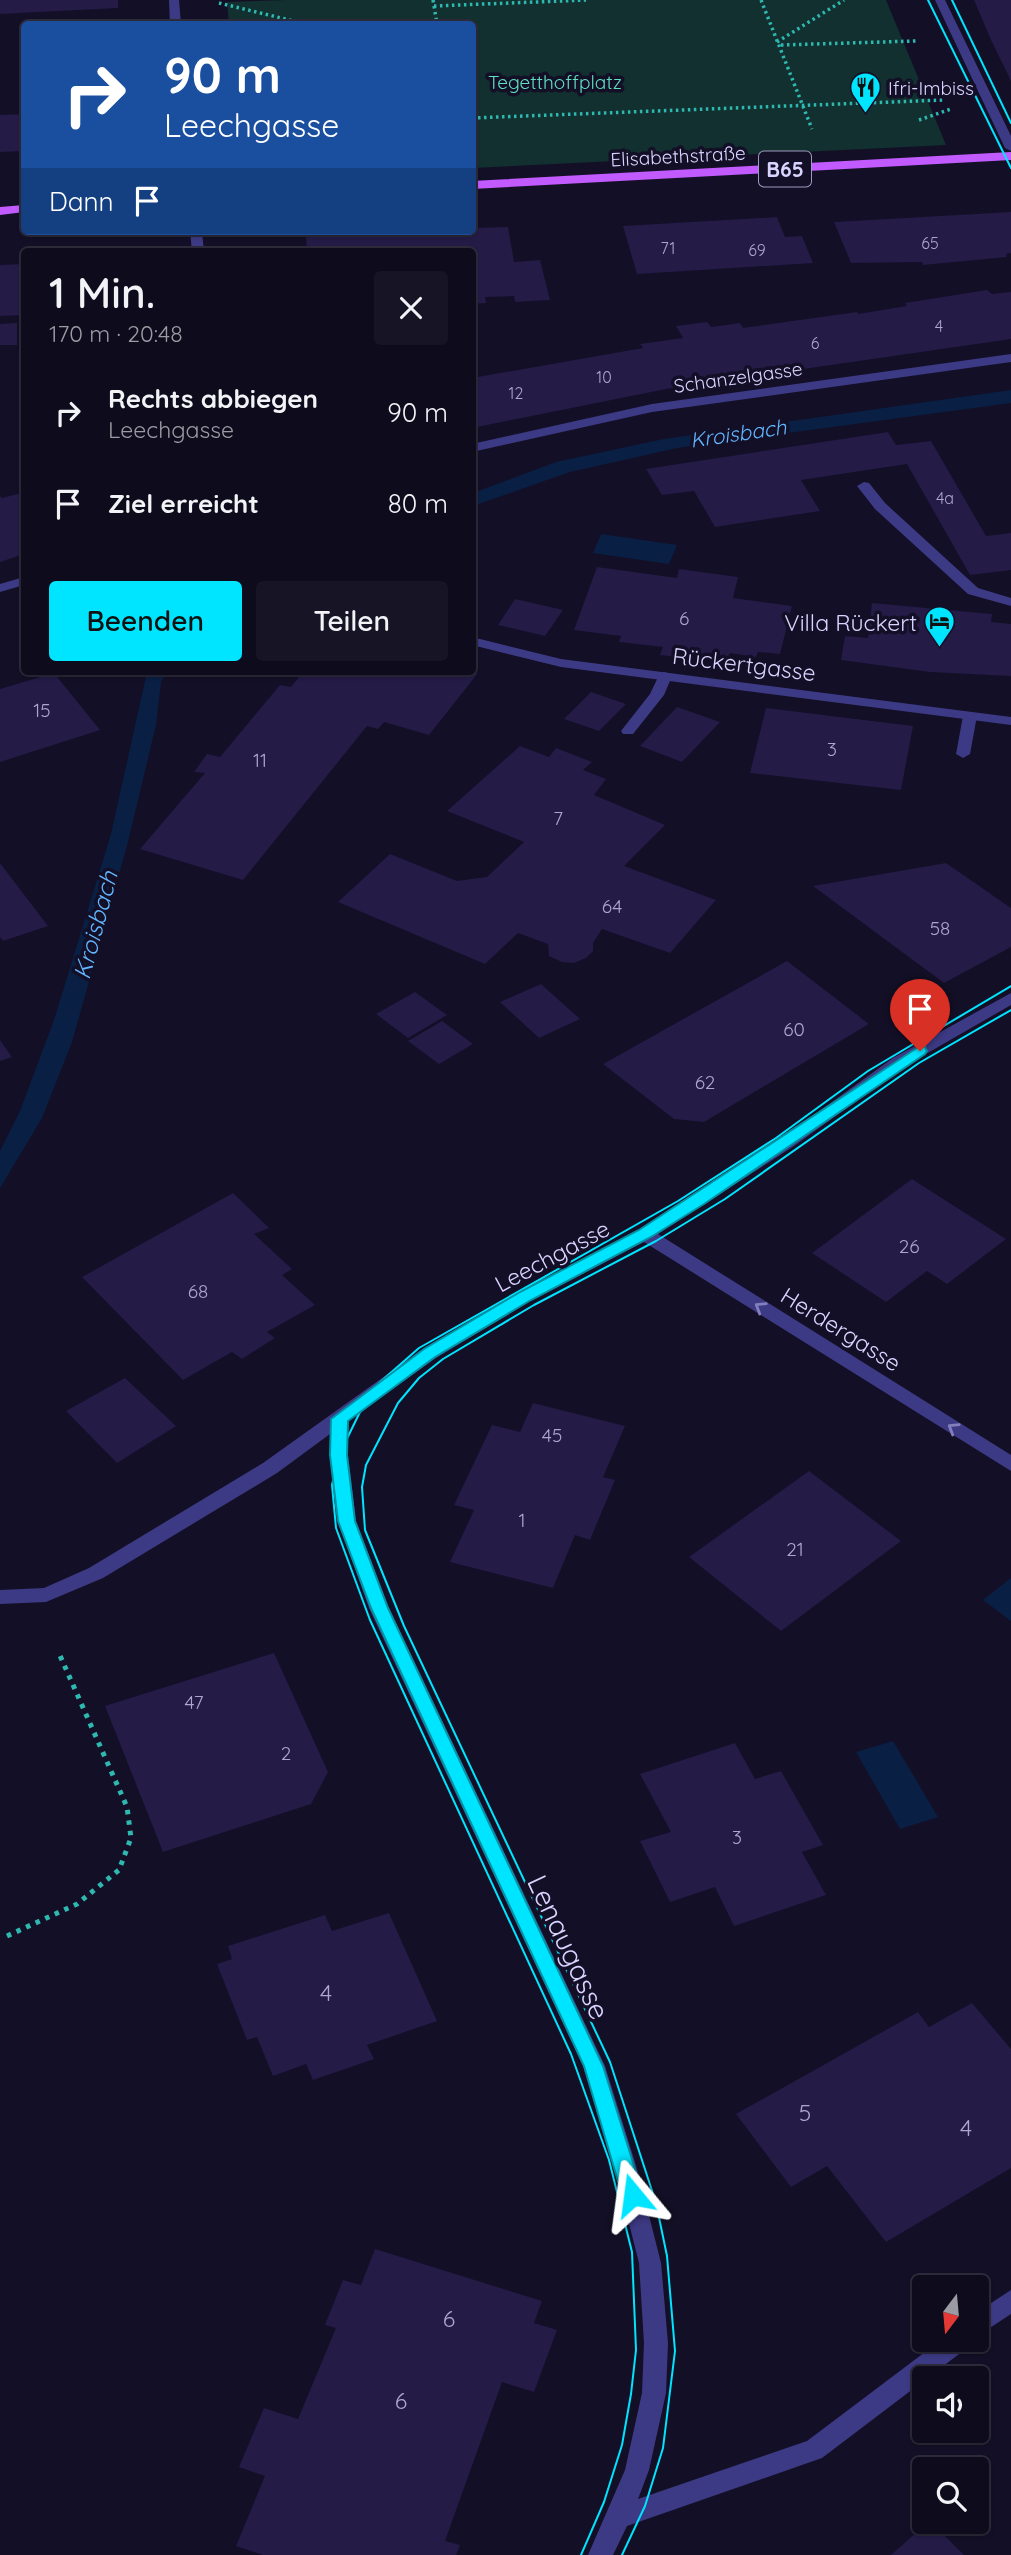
<!DOCTYPE html>
<html lang="de">
<meta charset="utf-8">
<style>
body{margin:0;font-family:Quicksand,sans-serif;background:#171425;color:#f1f3f6;height:100vh;display:flex;flex-direction:column;font-size:26px;white-space:nowrap}
*{box-sizing:border-box;margin:0}
p{font-size:23px;color:#9b9ba3}
.icon{flex:none;width:38px;height:38px;fill:none;stroke:currentColor;stroke-width:2;stroke-linecap:round;stroke-linejoin:round}
.map{position:relative;flex:1;overflow:hidden}
.panel{position:absolute;left:21px;top:248px;width:455px;height:427px;display:flex;flex-direction:column;background:#0e0b1c;border-radius:7px;box-shadow:0 2px 5px #0004,0 0 0 2px #2e2b3b}
.panel>*{flex:none}
.guide{position:absolute;left:21px;top:21px;width:455px;height:214px;border-radius:7px;box-shadow:0 2px 5px #0004,0 0 0 2px #2e2b3b;background:#1a4fa0;color:#fff;overflow:hidden}
.needle{width:46px;rotate:196deg}
.buttons{position:absolute;left:912px;top:2275px;display:grid;gap:14px}
.buttons a{display:grid;place-items:center;width:77px;height:77px;border-radius:7px;background:#0e0b1c;box-shadow:0 2px 5px #0004,0 0 0 2px #2e2b3b;font-size:35px}
.pin{position:absolute;display:grid;place-items:center;width:60px;height:60px;color:#fff;margin:-72px -30px;border-radius:50% 50% 50% 0;rotate:-45deg;box-shadow:0 0 7px #0007}
.pin .icon{rotate:45deg}
.me{position:absolute;width:77px;margin:-38px;rotate:344deg;stroke-linejoin:round;filter:drop-shadow(0 0 5px #0008)}
.turn{display:flex;align-items:center;gap:24px;height:147px;padding:0 28px;font-size:32px}
.turn .icon{width:91px;height:91px;stroke-width:2.5}
.turn b{display:block;font-size:49px;line-height:60px}
.then{display:flex;align-items:center;height:66px;padding:0 28px;background:#0003;gap:14px;font-size:26px}
.round{display:grid;place-items:center;flex:none;width:74px;height:74px;border-radius:7px;background:#171425}
.overview{display:flex;align-items:center;justify-content:space-between;height:119px;padding:0 28px}
h1{font-size:42px;font-weight:600;line-height:52px}
.action{display:flex;gap:14px;margin-top:auto;padding:14px 28px}
.action a{flex:1;height:80px;border-radius:7px;background:#00e5ff;color:#111;font-size:28px;font-weight:600;line-height:80px;text-align:center}
.action a+a{background:#171425;color:#f1f3f6}
ul{padding:0;list-style:none}
li{display:flex;align-items:center;gap:21px;height:91px;padding:0 28px}
li div{flex:1}
li b{display:block;font-size:26px}
li em{font-style:normal}
.map>svg:first-child{display:block}
</style>
<div class="map">
<svg width="1011" height="2555" viewBox="0 0 1011 2555">
<rect width="100%" height="100%" fill="#130f26"/>
<!-- green -->
<path fill="#12302f" d="M286,0h600l60,145 -473,23 -1,-144h-243l-2,-22z"/>
<!-- water -->
<path fill="#0a1f44" d="M1011,390v13l-334,45 -107,24 -97,34v-13l83,-31 108,-23z
M601,534l76,11 -8,19 -76,-11z
M147,672h20l-6,10 -5,43 -28,117 -56,200 -30,76 -42,70v-37l20,-40 34,-91 57,-186z
M1011,1578v43l-28,-21z
M893,1741l45,76 -38,12 -44,-77z"/>
<!-- building -->
<path fill="#241b47" d="M0,0h118v8l-118,6z
M974,0h37v81l-20,-41z
M24,114v37l-24,1v-37z
M1011,212v41l-5,1 1,3 -84,8 -1,-3 -71,1 -17,-41z
M777,217l8,20 17,-1 11,27 -176,11 -14,-48z
M508,227l6,35 26,-2 10,40 -35,2 -1,-6 -29,1 1,6 -14,1v-52h-165l-1,-16 166,-5v-3z
M24,264v51l-24,1v-51z
M987,290l5,4 19,-2v47l-345,50 -194,39v-50l171,-30 -3,-4 43,-6 -7,-12 31,-4 4,5 29,-4 3,5 114,-16 1,2 49,-8 -2,-3z
M17,323v22h-17v-21z
M888,432l8,13 35,-4 55,95 25,-3v37l-41,5 -63,-111 -106,16 19,31 -105,16 -21,-36 -32,4 -16,-26z
M22,493l2,2v59l-24,8v-66l2,2z
M597,567l80,11 2,-9 59,8 -5,21 59,8 -12,48 -22,-2 -2,5 -26,-4 -4,9 -66,-7 3,-8 -44,-5 2,-6 -47,-6z
M515,599l48,11 -18,26 -47,-11z
M872,603l120,11 -1,8 20,2v52l-81,-4 -89,-12 4,-24 23,2z
M472,671l6,2 -49,62 -45,-13 -6,7 -11,-3 -124,154 -103,-31 65,-76 -11,-1 13,-18 13,3 60,-72 11,2 12,-15z
M54,673l46,57 -100,32v-73z
M591,692l35,12 -27,27 -35,-12z
M677,707l43,15 -38,40 -42,-16z
M766,708l147,18 -12,64 -151,-17z
M520,746l29,11 7,-9 36,14 -9,8 23,9 -12,16 71,30 -41,41 92,34 -46,53 -68,-24 -9,14v8l-7,7 -12,5 -12,-1 -13,-6 -1,-12 -30,-11 -33,31 -147,-62 52,-48 67,27 30,-4 37,-35 -77,-31z
M0,863l48,63 -45,15 -3,-4z
M946,863l65,45v39l-67,36 -131,-97z
M787,961l82,63 -165,98 -30,-3 -71,-55z
M541,984l39,35 -41,19 -39,-36z
M415,992l32,23 -39,23 -32,-24z
M442,1021l31,23 -34,20 -31,-23z
M0,1040l12,17 -12,4z
M912,1179l94,60 -59,45 -20,-13 -41,31 -74,-49z
M233,1193l36,35 -15,6 38,35 -10,6 33,30 -48,27 8,6 -33,21 -10,-7 -49,28 -101,-103z
M125,1378l51,48 -59,37 -51,-52z
M533,1403l92,23 -22,51 12,3 -25,60 -15,-5 -22,53 -103,-26 24,-52 -20,-5 38,-80 28,7z
M809,1471l92,70 -120,90 -92,-74z
M274,1653l54,119 -17,32 -148,48 -58,-146z
M735,1743l20,36 26,-8 42,74 -21,7 24,43 -92,31 -19,-39 -45,15 -30,-61 31,-9 -31,-58z
M389,1913l48,108 -70,24 7,14 -61,21 -7,-16 -33,12 -16,-39 -10,3 -30,-76 15,-5 -4,-13 97,-31 7,16z
M972,2003l39,46v119l-125,74 -59,-76 -36,21 -55,-73 182,-102 11,15z
M375,2249l167,52 -8,22 23,7 -23,62 -32,-10 -57,159 15,4 -4,10h-193l-27,-9 29,-70 -26,-9 25,-59 34,11 38,-91 -11,-3 18,-45 18,5z
M928,2522h3l33,33h-73z"/>
<g fill="none" stroke-linecap="round" stroke-linejoin="round">
<!-- path-far1 -->
<path stroke="#2fb8b0" stroke-width="3.5" stroke-dasharray="2.5 3.5" stroke-linecap="butt" d="M433,0l1,6 152,-6
M761,0l51,129
M219,3l87,21
M434,6l3,18
M777,42l67,-42
M781,45l135,-4
M472,64v3
M472,118l472,-18
M919,120l32,-11"/>
<!-- path -->
<path stroke="#2fb8b0" stroke-width="5" stroke-dasharray="4.5 6" stroke-linecap="butt" d="M7,1936l70,-32 42,-34 12,-32 -4,-31 -69,-156"/>
<!-- lane -->
<path fill="#3d3a85" fill-rule="evenodd" d="M864,482l5,1 16,20 93,85 33,10v8l-43,-12 -93,-85 -18,-23z
M665,672l7,4 -8,19 -31,39h-10l-2,-3 29,-37 10,-21z
M970,712l7,4 -7,38 -7,4 -7,-4 7,-38z"/>
<!-- street -->
<path fill="#3d3a85" fill-rule="evenodd" d="M169,0h10l2,24h-11z
M935,0h10l66,136v15l-6,-3z
M190,231h12l2,21h-12z
M1011,354v8l-359,50 -180,40v-8l180,-40z
M24,577v8l-24,7v-8z
M472,637l89,22 450,58v8l-450,-58 -89,-22z
M1011,993v12l-106,61 -111,80 -136,88 353,221v16l-367,-229 -112,58 -96,58 -88,63v34l8,66 33,87 216,458 33,106 23,91 7,80 -2,50 -17,77 -11,29 169,-58 134,-101h30l-4,8 -145,110 -195,68 -14,29h-25l37,-85 17,-77 2,-50 -5,-80 -23,-91 -33,-106 -214,-458 -31,-87 -8,-87 -53,39 -174,105 -57,24 -46,2v-14l44,-2 45,-20 174,-105 161,-115 96,-56 119,-62 143,-92 111,-80z
M1011,2290v24l-35,23v-24z"/>
<!-- primary -->
<path fill="#c25bff" fill-rule="evenodd" d="M1011,152v8l-539,29v-8z
M24,205v7l-24,3v-8z"/>
<!-- tram -->
<path stroke="#00e5ff" stroke-width="2" d="M928,0l83,168
M952,0l59,123
M581,2555l23,-53 18,-57 9,-51 5,-44 -4,-98 -23,-92 -38,-106 -201,-434 -34,-92 -4,-43 7,-30 20,-41 20,-31 40,-35 259,-147 98,-63 92,-67 143,-85
M622,2555l23,-49 18,-58 12,-97 -8,-95 -11,-53 -46,-141 -206,-436 -39,-96 -3,-43 4,-22 32,-62 21,-25 24,-19 91,-54 122,-64 69,-42 194,-136 92,-53"/>
</g>
<!-- one-way arrows -->
<defs><path id="oneway-chevron" d="M-2-3.5L2.5 0L-2 3.5" fill="none" stroke-width="1.6" stroke-linecap="round" stroke-linejoin="round" transform="scale(1.75)"/></defs>
<g stroke="#837fbc">
<use href="#oneway-chevron" transform="translate(760 1307) rotate(-148)"/>
<use href="#oneway-chevron" transform="translate(953 1428) rotate(-148)"/>
</g>
<!-- route -->
<path fill="#00e5ff" stroke="#0095a6" stroke-width="2" d="M920,1046l5,1 2,4 -2,3 -221,150 -53,33 -120,63 -96,57 -87,64 -1,34 8,66 33,87 215,458 40,129 -3,6 -7,3 -8,-3 -3,-6 -38,-129 -213,-458 -33,-87 -8,-66 1,-36 93,-70 96,-57 119,-62z"/>
<!-- icons -->
<defs>
<symbol id="restaurant-pin" viewBox="-11 -11 22 30"><path d="M0 17L-7.5 6A9.5 9.5 0 1 1 7.5 6Z" fill="#00e5ff" stroke="#130f26"/><path d="M-5-6h1v4h1v-4h1v4h1v-4h1v5L-1.5 .5V6h-2V.5L-5-1ZM5-6V6H3V1.5H1.5Q1.5-4 5-6Z" fill="#111"/></symbol>
<symbol id="hotel-pin" viewBox="-11 -11 22 30"><path d="M0 17L-7.5 6A9.5 9.5 0 1 1 7.5 6Z" fill="#00e5ff" stroke="#130f26"/><path d="M-6-4.5h1.5V1H6V5H4.5V3h-9V5H-6ZM-4 0a1.8 1.8 0 1 1 3.6 0ZM.5 0V-2.5h3Q6-2.5 6 0Z" fill="#111"/></symbol>
</defs>
<g fill-rule="evenodd">
<use href="#restaurant-pin" x="848" y="70" width="35" height="47"/>
<use href="#hotel-pin" x="922" y="604" width="35" height="47"/>
</g>
<g text-anchor="middle" dominant-baseline="central" stroke-width="7" stroke-linejoin="round" paint-order="stroke">
<!-- far-number labels -->
<g font-size="16" fill="#aca6d1">
<text x="930" y="243">65</text>
<text x="668" y="248">71</text>
<text x="757" y="250">69</text>
<text x="939" y="326">4</text>
<text x="815" y="343">6</text>
<text x="604" y="377">10</text>
<text x="516" y="393">12</text>
<text x="945" y="498">4a</text>
</g>
<!-- far-park labels -->
<g font-size="19" fill="#5fe0c0" stroke="#130f26">
<text x="555" y="82">Tegetthoffplatz</text>
</g>
<!-- far-poi labels -->
<g font-size="19" fill="#d9d4ff" stroke="#130f26" text-anchor="start">
<text x="888" y="88">Ifri-Imbiss</text>
</g>
<!-- far-street labels -->
<g font-size="19" fill="#d9d4ff" stroke="#130f26">
<text transform="translate(678 156) rotate(-3)">Elisabethstraße</text>
<text transform="translate(738 377) rotate(-8)">Schanzelgasse</text>
</g>
<!-- number labels -->
<g font-size="19" fill="#aca6d1">
<text x="684" y="618">6</text>
<text x="42" y="710">15</text>
<text x="832" y="749">3</text>
<text x="260" y="760">11</text>
<text x="558" y="818">7</text>
<text x="612" y="906">64</text>
<text x="940" y="928">58</text>
<text x="794" y="1029">60</text>
<text x="705" y="1082">62</text>
<text x="909" y="1246">26</text>
<text x="198" y="1291">68</text>
<text x="552" y="1435">45</text>
<text x="522" y="1520">1</text>
<text x="795" y="1549">21</text>
<text x="194" y="1702">47</text>
<text x="286" y="1753">2</text>
<text x="737" y="1837">3</text>
</g>
<!-- shield labels -->
<rect fill="#130f26" stroke="#9e99be" stroke-width="2" x="759" y="151.5" width="52" height="35" rx="5"/>
<g font-size="21" font-weight="bold" fill="#d9d4ff">
<text x="785" y="169">B65</text>
</g>
<!-- far-water labels -->
<g font-size="21" font-style="italic" fill="#62b6ff" stroke="#130f26">
<text transform="translate(738 433) rotate(-8)">Kroisbach</text>
</g>
<!-- poi labels -->
<g font-size="23" fill="#d9d4ff" stroke="#130f26" text-anchor="end">
<text x="917" y="622">Villa Rückert</text>
</g>
<!-- street labels -->
<g font-size="23" fill="#d9d4ff" stroke="#130f26">
<text transform="translate(744 664) rotate(7)">Rückertgasse</text>
<text transform="translate(552 1256) rotate(-28)">Leechgasse</text>
<text transform="translate(841 1329) rotate(32)">Herdergasse</text>
</g>
<!-- near-number labels -->
<g font-size="23" fill="#aca6d1">
<text x="326" y="1992">4</text>
<text x="805" y="2112">5</text>
<text x="966" y="2127">4</text>
<text x="449" y="2318">6</text>
<text x="401" y="2400">6</text>
</g>
<!-- water labels -->
<g font-size="24" font-style="italic" fill="#62b6ff" stroke="#130f26">
<text transform="translate(95 925) rotate(-75)">Kroisbach</text>
</g>
<!-- near-street labels -->
<g font-size="28" fill="#d9d4ff" stroke="#130f26">
<text transform="translate(569 1947) rotate(65)">Lenaugasse</text>
</g>
</g>
</svg>
<div class="buttons">
<a><svg class="needle" viewBox="-14 -14 28 28"><path d="M0-13l5 13h-10z" fill="#e53935"/><path d="M0 13l5-13h-10z" fill="#9b9ba3"/></svg></a>
<a><svg class="icon" aria-label="sound" viewBox="0 0 24 24"><path d="M4 9h4l5-4v14l-5-4H4zM17 9q2 3 0 6"/></svg></a>
<a><svg class="icon" aria-label="search" viewBox="0 0 24 24"><circle cx="10" cy="10" r="6"/><path d="M15 15l6 6"/></svg></a>
</div>
<div class="pin" style="left:920px;top:1051px;background:#d93025"><svg class="icon" aria-label="arrive" viewBox="0 0 24 24"><path d="M6 21V4h12l-3 4 3 4H6"/></svg></div>
<svg class="me" style="left:633px;top:2195px" viewBox="-20 -20 40 40"><path d="M0-17L14 15 0 8-14 15z" fill="#00e5ff" stroke="#fff" stroke-width="4"/></svg>
<div class="guide">
<div class="turn"><svg class="icon" aria-label="right" viewBox="0 0 24 24"><path d="M7 20v-9h11M14 6l5 5-5 5"/></svg><div><b>90 m</b>Leechgasse</div></div>
<div class="then">Dann<svg class="icon" aria-label="arrive" viewBox="0 0 24 24"><path d="M6 21V4h12l-3 4 3 4H6"/></svg></div>
</div>
<section class="panel">
<div class="overview"><div><h1>1 Min.</h1><p>170 m · 20:48</p></div><a class="round"><svg class="icon" aria-label="close" viewBox="0 0 24 24"><path d="M6 6l12 12M18 6L6 18"/></svg></a></div>
<ul>
<li><svg class="icon" aria-label="right" viewBox="0 0 24 24"><path d="M7 20v-9h11M14 6l5 5-5 5"/></svg><div><b>Rechts abbiegen</b><p>Leechgasse</p></div><em>90 m</em></li>
<li><svg class="icon" aria-label="arrive" viewBox="0 0 24 24"><path d="M6 21V4h12l-3 4 3 4H6"/></svg><div><b>Ziel erreicht</b></div><em>80 m</em></li>
</ul>
<div class="action"><a>Beenden</a><a>Teilen</a></div>
</section>
</div>
